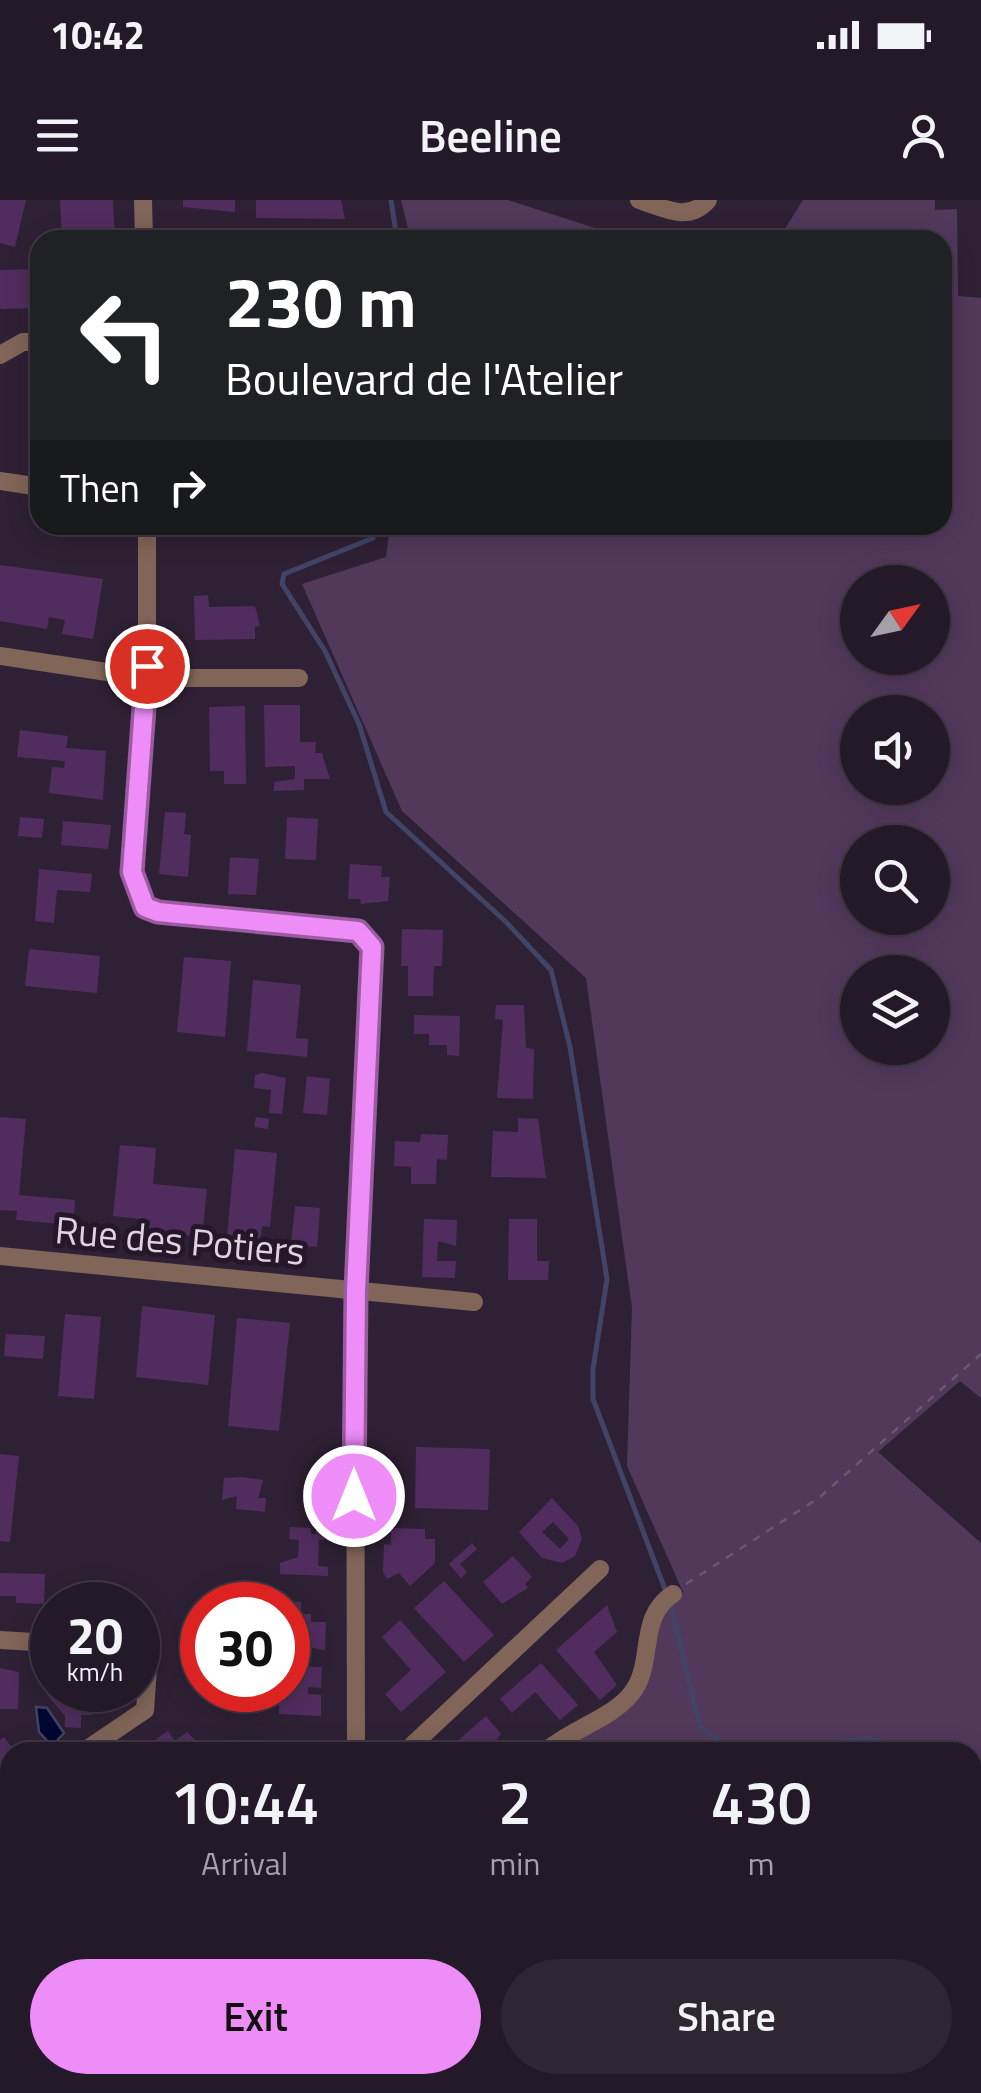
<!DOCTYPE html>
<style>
body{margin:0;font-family:"Titillium Web",sans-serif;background:#2f2634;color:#f1f3f6;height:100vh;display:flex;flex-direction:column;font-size:38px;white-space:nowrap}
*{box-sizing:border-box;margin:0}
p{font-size:32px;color:#a3a0a8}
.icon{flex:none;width:55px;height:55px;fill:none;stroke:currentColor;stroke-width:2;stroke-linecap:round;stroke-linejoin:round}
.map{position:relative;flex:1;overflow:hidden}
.side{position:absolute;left:0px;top:1542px;width:982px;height:352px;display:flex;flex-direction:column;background:#231928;border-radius:30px 30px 0 0;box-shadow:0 5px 25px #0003,0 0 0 2px #403845}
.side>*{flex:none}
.hud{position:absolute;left:30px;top:30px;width:922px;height:305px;border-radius:30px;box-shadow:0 5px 25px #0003,0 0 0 2px #403845;background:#202124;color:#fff;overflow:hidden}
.needle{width:65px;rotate:57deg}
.fabs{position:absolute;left:840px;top:365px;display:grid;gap:20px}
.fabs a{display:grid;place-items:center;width:110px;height:110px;border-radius:50%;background:#231928;box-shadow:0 5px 25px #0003,0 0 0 2px #403845;font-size:50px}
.speed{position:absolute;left:30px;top:1382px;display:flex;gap:20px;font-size:50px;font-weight:700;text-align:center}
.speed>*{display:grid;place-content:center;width:130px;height:130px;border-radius:50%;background:#231928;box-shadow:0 5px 25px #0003,0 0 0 2px #403845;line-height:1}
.speed small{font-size:25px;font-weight:400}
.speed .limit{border:15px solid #d22;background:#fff;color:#111}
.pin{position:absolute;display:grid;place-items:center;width:85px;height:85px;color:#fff;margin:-42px;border:5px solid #fff;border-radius:50%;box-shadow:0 2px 10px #0007}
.me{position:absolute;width:110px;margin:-55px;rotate:0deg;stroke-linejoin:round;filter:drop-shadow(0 0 8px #0008)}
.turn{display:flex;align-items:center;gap:35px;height:210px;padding:0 30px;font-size:45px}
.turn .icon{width:130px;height:130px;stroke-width:2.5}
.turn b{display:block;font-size:70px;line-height:85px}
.then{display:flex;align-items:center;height:95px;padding:0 30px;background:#0003;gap:20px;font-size:38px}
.eta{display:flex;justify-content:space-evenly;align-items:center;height:170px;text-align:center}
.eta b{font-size:60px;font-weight:600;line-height:70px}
.primary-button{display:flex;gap:20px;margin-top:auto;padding:20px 30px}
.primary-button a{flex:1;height:115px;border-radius:60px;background:#ee8cf8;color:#111;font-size:40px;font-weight:600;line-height:115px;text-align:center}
.primary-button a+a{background:#2f2634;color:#f1f3f6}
.status{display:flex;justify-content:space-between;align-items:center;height:70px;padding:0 50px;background:#231928;direction:ltr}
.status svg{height:28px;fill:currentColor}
header{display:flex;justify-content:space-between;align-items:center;height:130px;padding:0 30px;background:#231928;font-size:45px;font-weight:600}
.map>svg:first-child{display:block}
</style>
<div class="status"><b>10:42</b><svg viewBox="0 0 49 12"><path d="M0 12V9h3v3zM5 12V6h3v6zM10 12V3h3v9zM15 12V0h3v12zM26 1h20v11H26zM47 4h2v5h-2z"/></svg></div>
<header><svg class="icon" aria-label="menu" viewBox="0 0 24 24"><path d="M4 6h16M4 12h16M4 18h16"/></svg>Beeline<svg class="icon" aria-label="person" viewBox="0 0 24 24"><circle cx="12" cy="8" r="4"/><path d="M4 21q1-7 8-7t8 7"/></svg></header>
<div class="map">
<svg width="981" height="1893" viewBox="0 0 981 1893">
<rect width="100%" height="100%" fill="#2f2135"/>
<!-- green -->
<path fill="#52395c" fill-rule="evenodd" d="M401,0h107l124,40h-221z
M803,0h132v10l22,-1 1,87 23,2v1100l-21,-17 -82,71 103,91v550h-981v-44l10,-7v43h962v-333h-418l68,-41 41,-101 20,-18 -56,-126 5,-158 -46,-330 -184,-167 -100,-227 84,-27 4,-32h552v-285h-164zM858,382h74v76h-74zM858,512h74v76h-74zM858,642h74v76h-74zM858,772h74v76h-74z"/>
<!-- water -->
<path fill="#000632" stroke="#424466" stroke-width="2.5" d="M36,1507l11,1 17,25 -12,13 -13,-14z"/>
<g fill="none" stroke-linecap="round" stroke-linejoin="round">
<!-- stream -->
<path stroke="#424466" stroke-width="5" d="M391,0l6,40
M375,325l-2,13 -89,36 -2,10 43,67 34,73 27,88 120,110 45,48 19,77 37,232 -14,90v30l73,193
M670,1402l30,125 37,25 130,-13 75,13
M972,1597l9,55"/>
</g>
<!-- building -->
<path fill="#512d5f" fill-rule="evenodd" d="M0,0h26l-11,47 -15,-4z
M60,0h53l2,40h-53z
M183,0h52v12l-52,-5z
M256,0h85l4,19 -89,-1z
M39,69l1,39 -40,1v-39z
M33,168h7v35h-7z
M31,222l9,1v38l-10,-1z
M0,365l103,14 -10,60 -31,-5 3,-14 -16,-3 -2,12 -47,-8z
M208,395l1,12 46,-1 5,20 -5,1v12l-60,1 -1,-44z
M264,505h36v37h16l-1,11h7l8,26h-26v11l-30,1v-9l21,-3v-13l-30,1z
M245,506l1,78h-22v-13h-14l-1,-64z
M20,530l48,6 -2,12 40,3 -3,49 -54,-7 3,-26 12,1 1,-7 -48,-4z
M165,612l21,1 -2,21 7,1 -3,42 -29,-3z
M20,617l24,2 -2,19 -24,-2z
M287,617l31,2 -2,41 -31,-1z
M63,621l48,4 -3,24 -47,-4z
M230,657l29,2 -3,36 -28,-1z
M350,664l32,2 -1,11h9l-2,24 -27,3 -1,-5h-12z
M39,669l53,5 -2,18 -33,-2 -3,33 -19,-2z
M402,729l41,1 -1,36h-8l-1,30h-25v-30h-7z
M29,749l71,7 -3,37 -72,-7z
M184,757l47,4 -6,76 -48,-5z
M253,780l48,5 -5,53 12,1 -1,18 -60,-6z
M496,805h28l2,43 8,1 -1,50 -36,-1 6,-78 -8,-1z
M414,815l46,1 -1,40 -12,-1v-10h-18v-11h-15z
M262,873l24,5 -4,36 -13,-1 2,-23 -17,-2 1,-13z
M307,876l23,3 -3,36 -24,-2z
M0,917l26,2 -7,76 56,5 -2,25 -57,-5 1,-9 -17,-1z
M256,917l13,2 -1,10 -14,-2z
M518,918l20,1 8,59 -55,-1 2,-46 25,1z
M421,934l27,1 -1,25 -10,-1 -1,25h-25v-17l-17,-1 1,-25 25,1z
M120,945l36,3 -3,36 54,5 -5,48 -53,-6 1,-11 -37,-4z
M235,949l42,4 -7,74 -8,-1 -2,14 -6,2 -27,-5z
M295,1006l25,2 -3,39 -26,-2z
M424,1019l33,1 -1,26 -18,-5 -1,20h19l-1,17 -33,-1z
M509,1019h28v42h12l-1,19h-40z
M142,1106l73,9 -7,70 -72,-8z
M65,1114l36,3 -7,82 -36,-3z
M237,1118l53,5 -11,108 -51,-5z
M6,1134l39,2 -2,23 -39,-3z
M416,1247l74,2 -2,61 -73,-2z
M0,1254l19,2 -9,86 -10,-1z
M242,1277l21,3 -5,18h8l-1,14 -29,-3 1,-13 -15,4 2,-22z
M552,1298l26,28 4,13 -7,17 -13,7 -20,-5 -23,-26zM553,1322l16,17 -9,10 -18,-17z
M290,1327l21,1v6h5v-6l9,1 -1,11h-5l-1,26 10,1v9l-48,-2v-11l18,-6 1,-17 -10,-1z
M391,1328l34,1v10h10v24l-25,23 -11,-13 -12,6 -4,-7 1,-28 7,1z
M472,1343l5,6 -17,15 7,8 -6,6 -12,-14z
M513,1356l19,21 -7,7 3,4 -26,16 -19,-22z
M0,1373l45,1 -1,30 -28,-1v-7h-16z
M444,1381l50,54 -30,27 -50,-54z
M271,1401l30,1v12h10v8h15l-1,28 -37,-6v-39h-17z
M607,1405l10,27 -23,20 23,33 -17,15 -44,-50z
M400,1420l46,52 -45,40 -16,-18 26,-24 -29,-33z
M541,1463l37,42 -18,15 -25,-28 -23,21 -12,-14z
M288,1466l34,1 -1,21 -13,-1v7l13,1v21l-42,-2v-24h9z
M0,1468l19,4 -1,37h-18z
M52,1477v13h46l-1,18 -5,7h-11v13l-16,-1v-11l-18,-21v-16z
M221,1490h26v12h-26z
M486,1516l15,18 -4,6h6l8,8 -6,4h-21l-5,-7 -8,7h-10l-7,-8z
M168,1531l7,10 12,-9 20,20h-32l-5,-8 -19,8 -4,-7z
M4,1537l11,15h-5v22l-10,7v-41z
M284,1540l5,7 12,-7 4,7 11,-5 6,10h-53z
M10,1646v20l-10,6v-19z
M0,1763l10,15v22l-5,3 -5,-7z"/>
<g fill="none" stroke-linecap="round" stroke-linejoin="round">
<!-- path -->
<path stroke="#665a6c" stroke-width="2.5" stroke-dasharray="8 8" stroke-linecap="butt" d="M686,1384l134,-87 161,-143"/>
<!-- minor -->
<path stroke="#816558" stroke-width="18" d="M143,0l1,40
M639,0c25,8 49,23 69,0
M0,155l23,-13h17
M0,281l40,6
M147,325v153l-15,194c5,20 7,33 26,40l201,19 13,16 -17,343 1,462
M0,456l147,22h152
M0,1056l474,46
M0,1440l52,3
M83,1552l62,-42 3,-42 -10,-10
M405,1552l195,-183
M545,1552c24,-22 66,-33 86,-58 25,-31 5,-76 42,-100
M0,1607l10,-7
M0,1837l10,-6
M0,1861l10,-6"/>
</g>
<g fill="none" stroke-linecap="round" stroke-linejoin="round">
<defs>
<path id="route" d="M147,466l-15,206 13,35 13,5 200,19 14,16 -16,343 -2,206"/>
</defs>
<!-- route casing -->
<use href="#route" stroke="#9b5ba1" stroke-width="25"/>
<!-- route -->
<use href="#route" stroke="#ee8cf8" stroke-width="18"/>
</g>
<g text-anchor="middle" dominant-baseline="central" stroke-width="10" stroke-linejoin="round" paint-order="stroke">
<!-- street labels -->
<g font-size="38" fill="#ddd3e1" stroke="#25172a">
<text transform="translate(180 1040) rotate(5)">Rue des Potiers</text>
</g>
</g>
</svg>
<div class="fabs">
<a><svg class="needle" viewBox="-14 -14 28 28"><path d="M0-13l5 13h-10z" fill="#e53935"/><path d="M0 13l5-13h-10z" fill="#a3a0a8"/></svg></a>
<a><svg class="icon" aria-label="sound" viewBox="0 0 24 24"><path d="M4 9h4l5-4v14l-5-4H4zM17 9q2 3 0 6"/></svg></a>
<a><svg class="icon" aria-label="search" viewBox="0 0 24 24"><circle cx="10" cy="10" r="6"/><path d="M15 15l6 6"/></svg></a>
<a><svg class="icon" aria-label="layers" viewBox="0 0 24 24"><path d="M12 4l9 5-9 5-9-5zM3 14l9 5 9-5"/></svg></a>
</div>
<div class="speed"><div>20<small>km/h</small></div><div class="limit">30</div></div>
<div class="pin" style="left:147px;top:466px;background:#d93025"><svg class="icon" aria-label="arrive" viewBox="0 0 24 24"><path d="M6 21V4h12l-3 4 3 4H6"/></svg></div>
<svg class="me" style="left:354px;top:1296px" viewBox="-20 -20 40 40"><circle r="17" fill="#ee8cf8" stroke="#fff" stroke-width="3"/><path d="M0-11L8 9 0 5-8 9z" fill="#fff"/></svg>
<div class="hud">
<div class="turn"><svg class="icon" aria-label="left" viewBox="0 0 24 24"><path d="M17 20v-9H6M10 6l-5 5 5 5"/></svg><div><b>230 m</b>Boulevard de l'Atelier</div></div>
<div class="then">Then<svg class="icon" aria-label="right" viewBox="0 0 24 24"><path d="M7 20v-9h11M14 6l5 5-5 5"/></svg></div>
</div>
<section class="side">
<div class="eta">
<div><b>10:44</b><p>Arrival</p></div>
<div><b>2</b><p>min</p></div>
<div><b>430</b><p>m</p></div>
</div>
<div class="primary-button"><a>Exit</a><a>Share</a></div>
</section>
</div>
